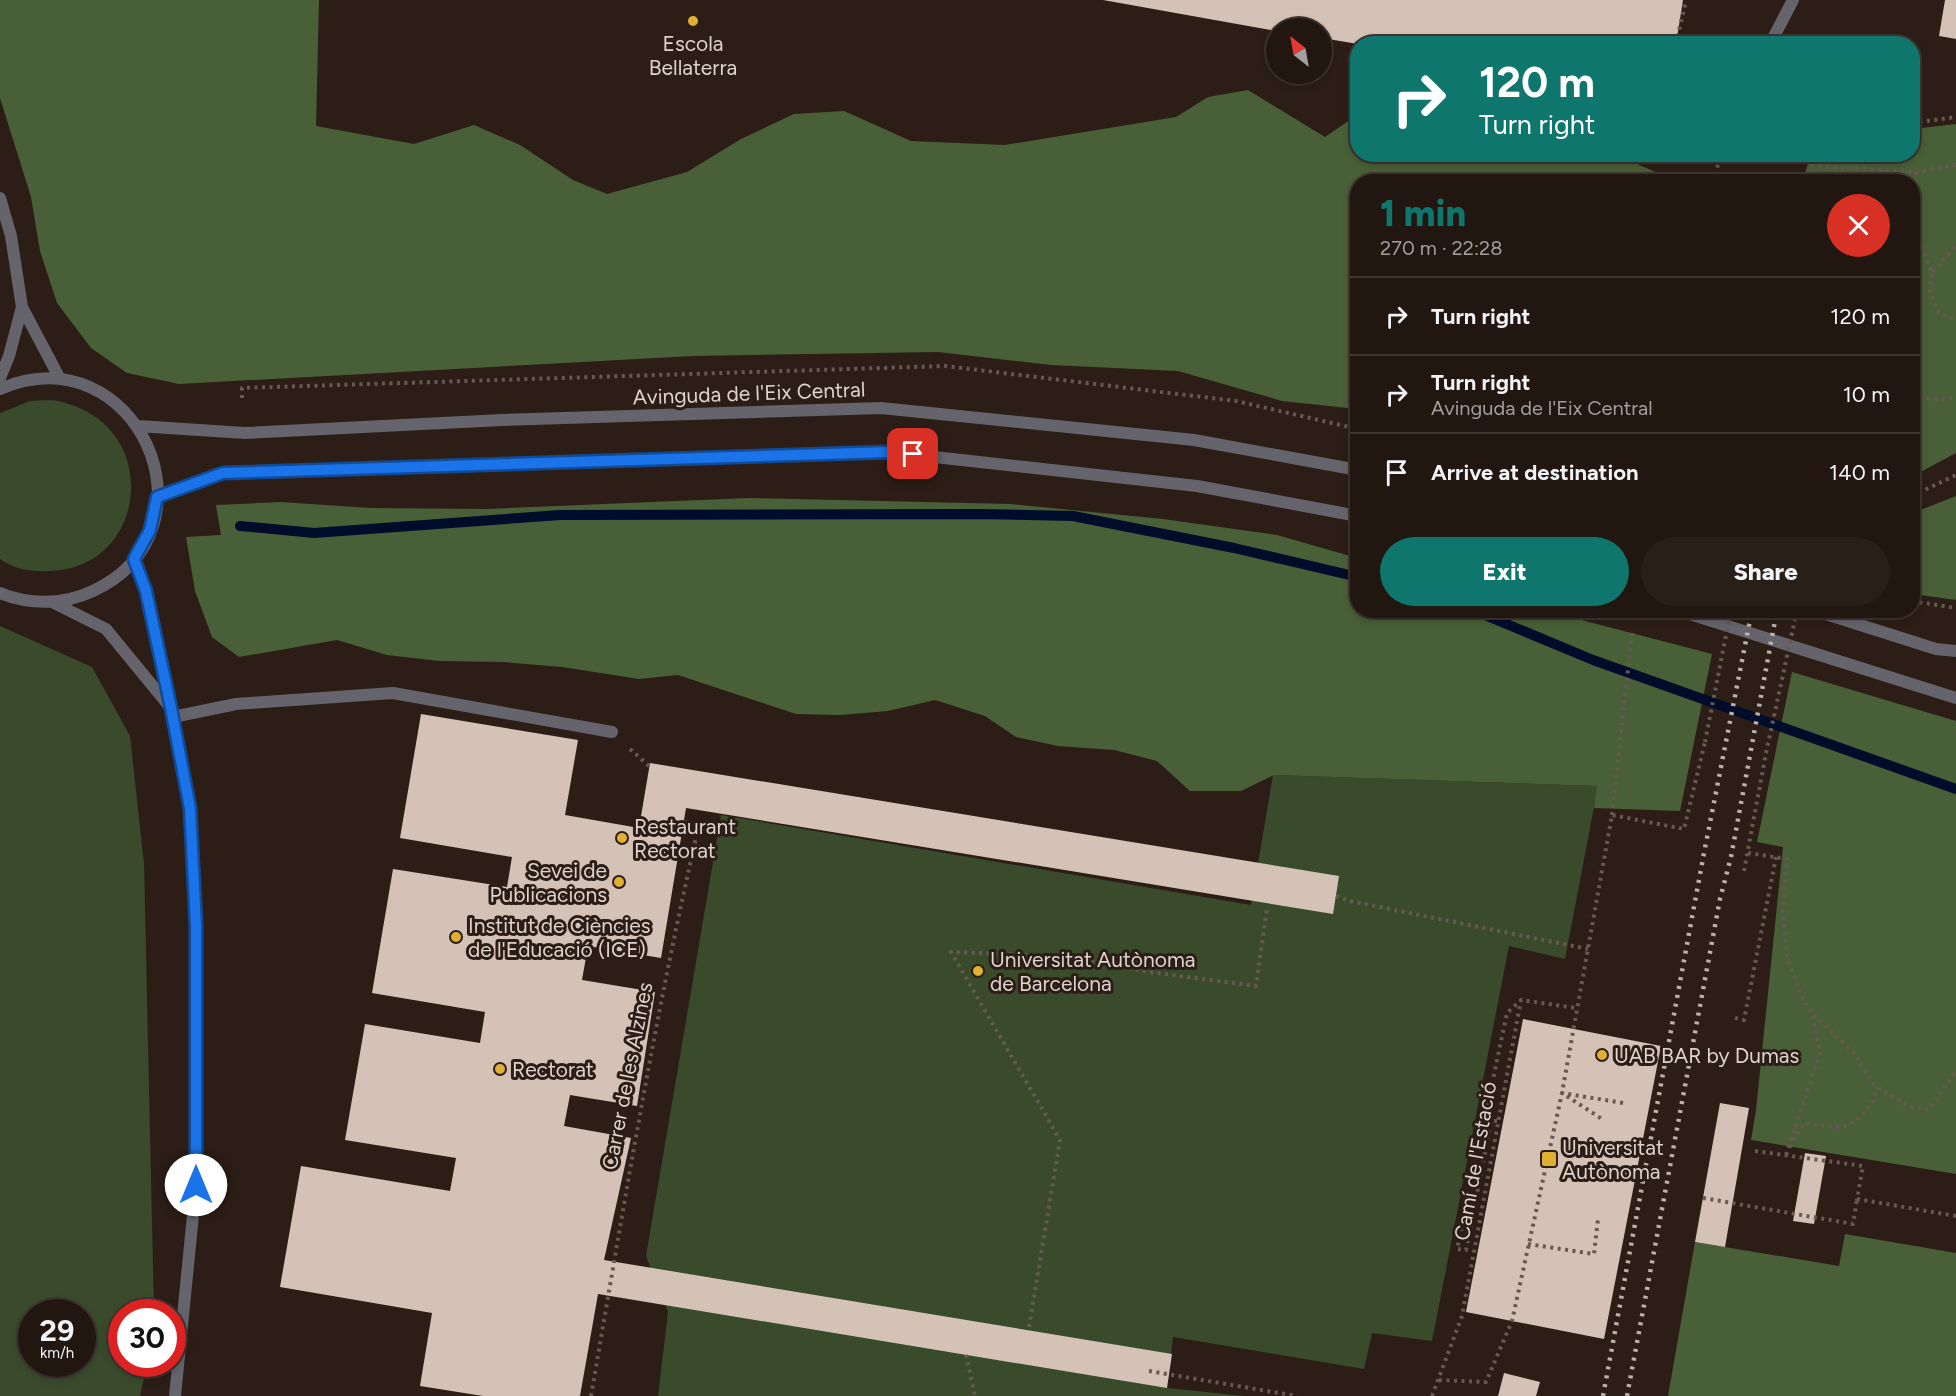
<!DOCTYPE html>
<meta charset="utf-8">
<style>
body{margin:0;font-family:Figtree,sans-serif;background:#291f19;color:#f1f3f6;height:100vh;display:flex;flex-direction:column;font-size:22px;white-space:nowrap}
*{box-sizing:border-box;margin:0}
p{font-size:20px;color:#a29f9f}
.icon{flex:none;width:33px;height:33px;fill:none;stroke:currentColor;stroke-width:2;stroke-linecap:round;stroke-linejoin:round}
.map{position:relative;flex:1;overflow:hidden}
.side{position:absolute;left:1350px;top:174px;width:570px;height:444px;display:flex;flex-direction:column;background:#211610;border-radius:24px;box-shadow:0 3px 9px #0003,0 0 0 2px #3e3530}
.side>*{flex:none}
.hud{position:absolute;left:1350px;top:36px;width:570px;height:126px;border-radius:24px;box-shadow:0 3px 9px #0003,0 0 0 2px #3e3530;background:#0f766e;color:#fff;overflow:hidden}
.needle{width:39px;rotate:329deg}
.controls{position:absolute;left:1266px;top:18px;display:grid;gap:12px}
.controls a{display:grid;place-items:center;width:66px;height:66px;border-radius:50%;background:#211610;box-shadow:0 3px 9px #0003,0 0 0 2px #3e3530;font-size:30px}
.speed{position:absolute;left:18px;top:1299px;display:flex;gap:12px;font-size:30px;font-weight:700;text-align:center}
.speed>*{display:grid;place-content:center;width:78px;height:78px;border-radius:50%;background:#211610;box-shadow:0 3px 9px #0003,0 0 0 2px #3e3530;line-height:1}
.speed small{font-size:15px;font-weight:400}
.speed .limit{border:9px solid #d22;background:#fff;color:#111}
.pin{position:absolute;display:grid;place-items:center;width:51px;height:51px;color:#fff;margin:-26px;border-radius:12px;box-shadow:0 3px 9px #0006}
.me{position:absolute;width:66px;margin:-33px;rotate:0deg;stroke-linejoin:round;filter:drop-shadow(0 0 4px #0008)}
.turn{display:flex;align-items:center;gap:21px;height:126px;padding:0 30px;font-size:27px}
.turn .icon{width:78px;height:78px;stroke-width:2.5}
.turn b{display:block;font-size:42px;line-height:51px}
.round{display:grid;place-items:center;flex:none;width:63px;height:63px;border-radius:32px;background:#291f19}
.head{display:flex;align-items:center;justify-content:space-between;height:102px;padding:0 30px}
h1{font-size:36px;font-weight:800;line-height:45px;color:#0f766e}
.button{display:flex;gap:12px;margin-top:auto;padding:12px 30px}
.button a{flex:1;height:69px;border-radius:36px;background:#0f766e;color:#fff;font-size:24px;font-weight:800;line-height:69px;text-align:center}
.button a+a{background:#291f19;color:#f1f3f6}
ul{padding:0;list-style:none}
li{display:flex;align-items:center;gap:18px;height:78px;padding:0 30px;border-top:2px solid #3e3530}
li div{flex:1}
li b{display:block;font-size:22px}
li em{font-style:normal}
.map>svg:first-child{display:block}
</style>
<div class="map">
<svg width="1956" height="1396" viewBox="0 0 1956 1396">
<rect width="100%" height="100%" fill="#2c1e16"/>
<!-- green -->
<path fill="#3a4b2c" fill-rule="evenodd" d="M30,401c10,0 22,-2 32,1 102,25 86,168 -14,169 -17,1 -34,-2 -48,-12v-146z
M0,626l92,41 38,69 14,128 10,448h-32v52h25l-7,32h-140zM32,1312h50v52h-50z
M1273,775l325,11 -33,173 -56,-13 -77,395 -60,-8 -8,36 -191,-32 -6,51 77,8h-586l10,-84 -22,-56 75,-441 530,90z"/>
<!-- forest -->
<path fill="#495f37" d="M0,0h319l-3,126 98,18 60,-19 46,20 53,35 34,14 80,-22 54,-33 53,-25 50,-3 67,30 94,4 171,-28 32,-20 40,-7 77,47 32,-22 1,39 258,1 56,24h48l26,2 -388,1 -1,227 -75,-8 -104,-30 -127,-6 -113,-13 -245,4 -514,28 -52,-11 -36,-25 -34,-45 -17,-52 -9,-54 -31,-99z
M1956,124v329l-43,23 -1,-294 -110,-1 9,-26 101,-1 1,-25z
M1956,496v104l-43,-6v-81z
M749,498l261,6 153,15 114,16 80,23 1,52 189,1 165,43 -32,157 -86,-3 3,-22 -323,-11 -33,16h-51l-33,-30 -43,-11 -56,-4 -42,-9 -31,-21 -50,-16 -47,11 -48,4 -44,-1 -118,-39 -39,4 -77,-12 -59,-5 -64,-1 -52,-6 -50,-15 -98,17 -27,-20 -17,-46 -9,-54 35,-2 -5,-30 64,-3 91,6 116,1z
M1792,672l164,49v453l-205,-34 5,-30 27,-263 -26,-5z
M1845,1234l111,19v143h-288l27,-154 144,24z"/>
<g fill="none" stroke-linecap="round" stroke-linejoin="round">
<!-- stream -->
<path stroke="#010c2a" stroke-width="10" d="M240,526l74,7 246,-18 420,-1 93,2 161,32 124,29
M1473,610l120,50 363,129"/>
</g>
<!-- building -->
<path fill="#d5c2b7" d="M1103,0h580l-7,44h-318l-36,-6v-10h-46v3z
M1945,0h11v39l-17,-3z
M421,714l157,26 -13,75 74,13 11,-65 689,113 -6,38 -647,-106 -25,150 -73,-12 -6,34 73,12 -18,114 -67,-11 -6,31 67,12 -27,122 568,94 -5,34 -569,-94 -18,102h-97l-63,-10 12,-73 -152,-26 21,-121 149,25 6,-33 -111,-18 20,-116 115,19 5,-31 -113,-19 21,-124 114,18 5,-30 -112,-19z
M1523,1019l138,27 -57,293 -138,-27z
M1720,1103l29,5 -24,139 -30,-5z
M1805,1153l21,3 -12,68 -21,-3z
M1504,1373l36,9 -4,14h-38z"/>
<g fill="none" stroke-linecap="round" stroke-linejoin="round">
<!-- path -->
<path stroke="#665952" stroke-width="4" stroke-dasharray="3 4.5" stroke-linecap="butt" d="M1676,44l10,-44
M1912,123l44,-6
M1783,154l33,12 100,6 40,-7
M1916,172v32l4,40 12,28 -2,20 9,21 17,7
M1713,182l8,-28
M1933,272l23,-27
M242,398v-10l703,-22 291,35 122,28
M1912,398l32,1 12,-2
M1912,496l44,-21
M1912,601l44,7
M1592,610l18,6
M630,749l19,17
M1612,815l20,-182
M1748,853l39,6 -4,52 4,45 14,40 11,17 42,40 21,33 35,21 20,2 26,-38
M1744,871l22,-118
M1336,896l14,5 238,48
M1735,1018l9,2 32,-163
M1623,1103l-61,-10 50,-278 72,14 21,-87
M1497,1121h-6l-25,129 -9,-1 50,-236 14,-13
M1790,1147l14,-24c12,1 28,5 39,3 15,-3 35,-24 32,-39
M1755,1151l108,15 -6,33 99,17
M1786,1155l34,-101 -8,-40
M1703,1198l150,26 4,-25
M1528,1244l66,10 4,-35
M1029,1327l31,-187 -109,-188 107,4 92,16 106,14 11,-77
M966,1355l9,41
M1149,1371l148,25
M1439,1380l47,2 26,-61 50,-228 40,26
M591,1396c33,-191 64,-382 108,-571l-15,-4
M1432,1396l30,-80 59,-316 55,8"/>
<!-- service -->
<path stroke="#65646c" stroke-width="12" d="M173,717l63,-13 157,-11 219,39"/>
<!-- pedestrian -->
<path stroke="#65646c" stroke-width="12" d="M1770,44l23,-44"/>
<!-- minor -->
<path stroke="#65646c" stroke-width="12" d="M0,198l11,38 11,71 38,72
M0,378l9,-22 13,-49
M0,389c136,-58 225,140 93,202 -30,14 -63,14 -93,2
M138,426l107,7 257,-13 379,-12 313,32 164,30
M157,497l66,-24 666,-21 308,34 161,30
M134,559l12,32 25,117 19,100 6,117v260l-21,211
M54,603l52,26 64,78
M1677,610l279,88
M1813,610l123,39 20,2"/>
<!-- rail -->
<path stroke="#bbb1ab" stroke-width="4.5" stroke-dasharray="3 6" stroke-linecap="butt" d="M1603,1396l101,-543 48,-243
M1627,1396l93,-497 11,-42 46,-247"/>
<!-- path-bridge -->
<path stroke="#665952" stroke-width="4" stroke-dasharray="3 4.5" stroke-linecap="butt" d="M1705,742l26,-132
M1766,753l31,-143"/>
</g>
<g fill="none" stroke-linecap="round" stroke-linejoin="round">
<defs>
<path id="route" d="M196,1185v-260l-6,-117 -19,-100 -25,-117 -12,-32 16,-29 7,-33 66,-24 666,-21 24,2"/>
</defs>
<!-- route casing -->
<use href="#route" stroke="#114b97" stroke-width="15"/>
<!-- route -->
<use href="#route" stroke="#1a73e8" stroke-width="10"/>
</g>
<!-- markers -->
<g fill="#e0b034" stroke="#2c1e16" stroke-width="2">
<circle cx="693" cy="21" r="6"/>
<circle cx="622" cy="838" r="6"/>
<circle cx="619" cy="882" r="6"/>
<circle cx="456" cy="937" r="6"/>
<circle cx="978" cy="971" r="6"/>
<circle cx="1602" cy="1055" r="6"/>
<circle cx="500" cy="1069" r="6"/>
<rect x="1541" y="1151" width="16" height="16" rx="3"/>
</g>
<g text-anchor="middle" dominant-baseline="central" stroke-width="6" stroke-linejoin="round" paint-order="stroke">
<!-- poi labels -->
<g font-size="21" fill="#ddd4ce" stroke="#2c1e16" text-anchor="start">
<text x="693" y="43" text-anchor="middle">Escola<tspan x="693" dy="24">Bellaterra</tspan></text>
<text x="634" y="826">Restaurant<tspan x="634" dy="24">Rectorat</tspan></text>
<text x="607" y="870" text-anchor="end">Sevei de<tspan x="607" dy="24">Publicacions</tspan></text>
<text x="468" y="925">Institut de Ciències<tspan x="468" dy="24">de l'Educació (ICE)</tspan></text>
<text x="990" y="959">Universitat Autònoma<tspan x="990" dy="24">de Barcelona</tspan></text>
<text x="1614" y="1055">UAB BAR by Dumas</text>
<text x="512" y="1069">Rectorat</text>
<text x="1562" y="1147">Universitat<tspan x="1562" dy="24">Autònoma</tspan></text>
</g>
<!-- street labels -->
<g font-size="21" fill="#ddd4ce" stroke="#2c1e16">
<text transform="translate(749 393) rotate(-2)">Avinguda de l'Eix Central</text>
<text transform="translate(627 1076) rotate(-79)">Carrer de les Alzines</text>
<text transform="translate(1475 1161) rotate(-80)">Camí de l'Estació</text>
</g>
</g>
</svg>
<div class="controls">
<a><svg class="needle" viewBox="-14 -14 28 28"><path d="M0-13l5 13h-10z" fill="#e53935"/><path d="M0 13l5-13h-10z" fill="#a29f9f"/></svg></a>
</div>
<div class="speed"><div>29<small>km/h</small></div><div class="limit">30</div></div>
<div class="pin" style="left:913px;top:454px;background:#d93025"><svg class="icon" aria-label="arrive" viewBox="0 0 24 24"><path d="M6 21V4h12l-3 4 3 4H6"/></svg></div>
<svg class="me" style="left:196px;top:1185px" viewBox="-20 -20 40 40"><circle r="19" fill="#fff"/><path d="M0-13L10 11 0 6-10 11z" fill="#1a73e8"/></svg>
<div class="hud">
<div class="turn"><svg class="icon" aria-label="right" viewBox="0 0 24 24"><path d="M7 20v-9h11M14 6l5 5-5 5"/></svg><div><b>120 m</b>Turn right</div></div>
</div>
<section class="side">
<div class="head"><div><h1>1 min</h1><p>270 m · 22:28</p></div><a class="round" style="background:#d93025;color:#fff"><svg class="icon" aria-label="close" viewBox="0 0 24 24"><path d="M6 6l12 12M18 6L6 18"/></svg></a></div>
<ul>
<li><svg class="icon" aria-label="right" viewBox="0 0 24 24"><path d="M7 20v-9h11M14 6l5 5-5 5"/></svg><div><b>Turn right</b></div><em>120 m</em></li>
<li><svg class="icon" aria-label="right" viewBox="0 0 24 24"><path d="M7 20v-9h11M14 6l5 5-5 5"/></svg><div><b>Turn right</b><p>Avinguda de l'Eix Central</p></div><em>10 m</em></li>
<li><svg class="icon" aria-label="arrive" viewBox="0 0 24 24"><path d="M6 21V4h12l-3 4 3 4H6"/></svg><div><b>Arrive at destination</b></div><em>140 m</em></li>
</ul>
<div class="button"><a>Exit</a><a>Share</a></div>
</section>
</div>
